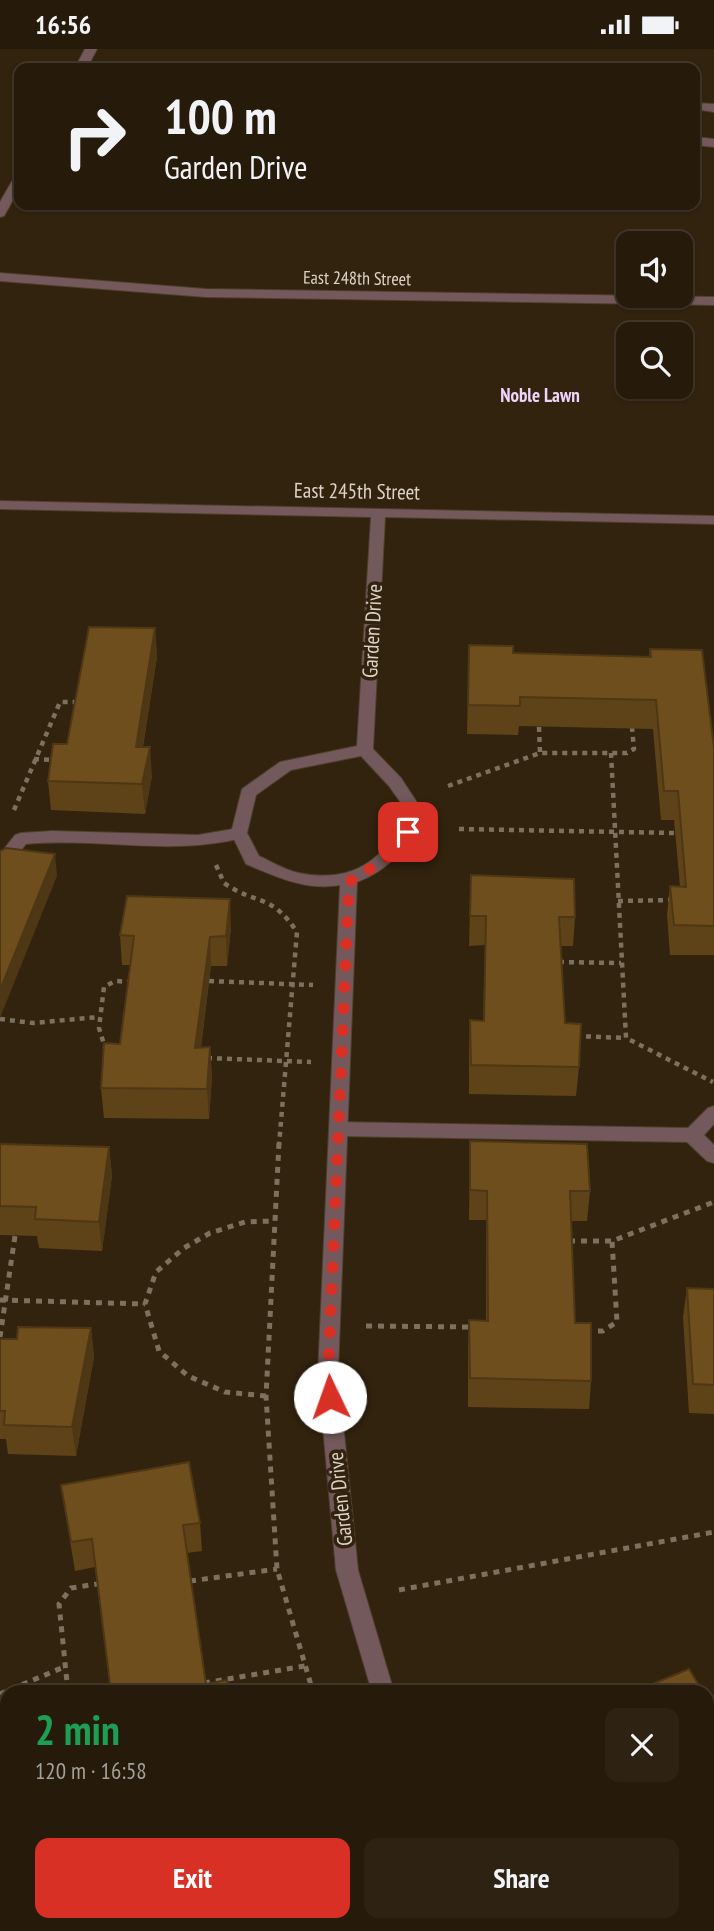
<!DOCTYPE html>
<meta charset="utf-8">
<style>
body{margin:0;font-family:"PT Sans Narrow",sans-serif;background:#2e2313;color:#f1f3f6;height:100vh;display:flex;flex-direction:column;font-size:26px;white-space:nowrap}
*{box-sizing:border-box;margin:0}
p{font-size:23px;color:#a4a19c}
.icon{flex:none;width:38px;height:38px;fill:none;stroke:currentColor;stroke-width:2;stroke-linecap:round;stroke-linejoin:round}
.map{position:relative;flex:1;overflow:hidden}
.details{position:absolute;left:0px;top:1636px;width:714px;height:247px;display:flex;flex-direction:column;background:#261a0a;border-radius:21px 21px 0 0;box-shadow:0 2px 5px #0004,0 0 0 2px #42382b}
.details>*{flex:none}
.guide{position:absolute;left:14px;top:14px;width:686px;height:147px;border-radius:14px;box-shadow:0 2px 5px #0004,0 0 0 2px #42382b;background:#261a0a;color:#f1f3f6;overflow:hidden}
.controls{position:absolute;left:616px;top:182px;display:grid;gap:14px}
.controls a{display:grid;place-items:center;width:77px;height:77px;border-radius:14px;background:#261a0a;box-shadow:0 2px 5px #0004,0 0 0 2px #42382b;font-size:35px}
.pin{position:absolute;display:grid;place-items:center;width:60px;height:60px;color:#fff;margin:-30px;border-radius:14px;box-shadow:0 4px 10px #0006}
.me{position:absolute;width:77px;margin:-38px;rotate:357deg;stroke-linejoin:round;filter:drop-shadow(0 0 5px #0008)}
.turn{display:flex;align-items:center;gap:24px;height:147px;padding:0 35px;font-size:32px}
.turn .icon{width:91px;height:91px;stroke-width:2.5}
.turn b{display:block;font-size:49px;line-height:60px}
.round{display:grid;place-items:center;flex:none;width:74px;height:74px;border-radius:14px;background:#2e2313}
.overview{display:flex;align-items:center;justify-content:space-between;height:119px;padding:0 35px}
h1{font-size:42px;font-weight:800;line-height:52px;color:#1e9e55}
.primary-button{display:flex;gap:14px;margin-top:auto;padding:14px 35px}
.primary-button a{flex:1;height:80px;border-radius:14px;background:#d93025;color:#fff;font-size:28px;font-weight:800;line-height:80px;text-align:center}
.primary-button a+a{background:#2e2313;color:#f1f3f6}
.status{display:flex;justify-content:space-between;align-items:center;height:49px;padding:0 35px;background:#261a0a;direction:ltr}
.status svg{height:19px;fill:currentColor}
.map>svg:first-child{display:block}
</style>
<div class="status"><b>16:56</b><svg viewBox="0 0 49 12"><path d="M0 12V9h3v3zM5 12V6h3v6zM10 12V3h3v9zM15 12V0h3v12zM26 1h20v11H26zM47 4h2v5h-2z"/></svg></div>
<div class="map">
<svg width="714" height="1882" viewBox="0 0 714 1882">
<rect width="100%" height="100%" fill="#32230e"/>
<g fill="none" stroke-linecap="round" stroke-linejoin="round">
<defs>
<path id="service" d="M695,54l19,1v8l-19,-3z
M695,88l19,2v8l-19,-2z
M239,779l8,5 -2,4c-72,20 -146,0 -219,7l-20,25 -6,2v-17l15,-19 6,-2 31,-2 146,4z
M714,1057v18l-10,11 10,10v18l-7,-2 -20,-19 -349,-6 -7,-2 -2,-5 2,-5 7,-2 350,6 20,-20z
M7,1862v14h11l-5,6h-13v-18z"/>
<path id="minor" d="M85,0h12l-10,19h-12z
M19,126v14l-15,27 -4,1v-15l15,-26z
M0,224l206,16 508,8v8l-508,-8 -206,-16z
M0,452l714,15v8l-329,-7 -12,232 28,29 21,32c-12,34 -30,59 -65,72l-19,491 20,197 36,122h-22l-36,-122 -18,-197 22,-488c-34,6 -63,-8 -94,-21l-15,-31 11,-44 38,-27 77,-16 14,-229 -371,-8zM361,707l28,30 17,24c-18,49 -53,74 -107,63 -14,-3 -27,-11 -40,-17l-12,-23 9,-38 35,-25z
M476,1876h24l3,6h-24z"/>
</defs>
<!-- service casing -->
<use href="#service" stroke="#4d3f2b" stroke-width="2"/>
<!-- minor casing -->
<use href="#minor" stroke="#4d3f2b" stroke-width="2"/>
<!-- path-far1 -->
<path stroke="#7c705e" stroke-width="4.5" stroke-dasharray="5 5" stroke-linecap="butt" d="M539,678l1,26
M611,704l15,285 87,44
M34,710l20,1
M448,737l92,-33h87l7,-4 -2,-21
M14,761l46,-108h21
M459,780l216,4
M216,816l8,18c33,23 46,9 73,49l-18,213
M618,852l56,-1
M559,913l62,1
M209,932l104,4
M0,970l33,4 66,-6
M576,987l50,2
M106,1002l-7,-23 5,-41 11,-6 18,1
M207,1009l104,4"/>
<!-- path -->
<path stroke="#7c705e" stroke-width="5" stroke-dasharray="6 6" stroke-linecap="butt" d="M279,1094l-13,253 11,173 36,123
M569,1192h43l102,-39
M0,1251l145,4
M366,1277l107,1
M586,1282h17l14,-9 -5,-81
M0,1288l15,-101
M266,1347l-41,-4 -37,-16 -29,-25 -14,-47 11,-32 28,-24 26,-15 35,-11 28,-1
M190,1532l87,-12
M399,1541l315,-58
M204,1634l101,-17
M68,1643l-9,-88 12,-16 26,-4
M0,1645l64,-27"/>
<!-- service -->
<use href="#service" fill="#73595c" fill-rule="evenodd"/>
<!-- minor -->
<use href="#minor" fill="#73595c" fill-rule="evenodd"/>
</g>
<!-- wall -->
<path fill="#5f4318" d="M155,579l2,29 -14,90 9,29 -7,38 -94,-4 -3,-29 19,-37z
M469,596l44,8 136,4 1,-8 64,99v207h-44l-3,-40 3,-29h10l-6,-66h-13l-8,-91 -134,-3 -1,9 -51,-1z
M471,826l104,42 -2,29h-12l4,77 14,44 -3,29 -107,-2v-45l1,-29 13,1 2,-76 -16,1z
M231,879l-4,38h-16l-10,82 9,-1 2,30 -3,42 -105,-1 -3,-30 19,-44 10,-79h-8l-2,-30z
M470,1092l120,50 -3,30h-16l4,102 16,58 -2,28 -121,-2v-58l1,-29 17,1v-101h-17z
M0,1095l109,3 3,29 -10,75 -63,-3 -2,-12 -37,-1z
M687,1239l27,1v125l-25,-1 -6,-96z
M91,1279l3,29 -18,99 -68,-2 -2,-15h-6v-100h17z
M61,1436l139,38 2,28 -15,2 19,131 -95,8 -16,-125 -20,4z
M153,1876h166l1,6h-166z
M685,1876h22l7,6h-26z"/>
<!-- shaded-wall -->
<path fill="#4d3714" d="M155,579l2,29 -19,119 -2,-29z
M150,698l2,29 -7,38 -3,-30z
M55,805l2,22 -57,142v-28z
M230,850l1,29 -4,38 -1,-30z
M210,888l1,29 -14,111 -2,-29z
M210,998l2,30 -3,42 -2,-30z
M109,1098l3,29 -10,75 -3,-29z
M91,1279l3,29 -18,99 -4,-29z
M714,1686v25l-6,-22z"/>
<!-- building -->
<path fill="#6e4e1c" stroke="#4d3714" stroke-width="2" d="M89,578l66,1 -19,119h14l-8,37 -94,-3 5,-37h14z
M469,596l44,1v7l138,4 -1,-8 52,1 12,98v178l-40,-1 -4,-39 16,1 -8,-96h-14l-8,-91 -136,-3v9l-52,-1z
M6,799l49,6 -55,136v-139z
M471,826l103,4 1,38h-16l6,106 16,1 -2,43 -108,-2 -1,-45 14,1 2,-105h-16z
M127,847l103,3 -4,37 -16,1 -15,111 15,-1 -3,42 -106,-1 3,-45 16,1 14,-108 -14,-1z
M470,1092l117,3 3,47h-20l5,132h16v58l-121,-3 -1,-58 19,1 -1,-130 -17,-1z
M0,1095l109,3 -10,75 -64,-3 1,-12 -36,-1z
M687,1239l27,1v96l-21,-1z
M18,1278l73,1 -19,99 -68,-2 1,-14h-5v-72h17z
M189,1413l11,61 -17,2 23,159 21,-4 2,12h-118l-19,-153 -21,3 -10,-57z
M689,1620l14,23h-70z
M707,1650l7,12v24l-6,3 6,10v183h-7l-3,-6h3z
M156,1876h163l1,5 -3,1h-159z"/>
<g fill="none" stroke-linecap="round" stroke-linejoin="round">
<!-- route -->
<path stroke="#d93025" stroke-width="12" stroke-dasharray="0 21.6" d="M330,1348l-2,-24 21,-491 41,-26 18,-24"/>
</g>
<g text-anchor="middle" dominant-baseline="central" stroke-width="7" stroke-linejoin="round" paint-order="stroke">
<!-- far-street labels -->
<g font-size="18" fill="#dcd3c6" stroke="#32230e">
<text transform="translate(357 229) rotate(1)">East 248th Street</text>
</g>
<!-- far-neighbourhood labels -->
<g font-size="19" font-weight="bold" fill="#eed3fb" stroke="#32230e">
<text x="540" y="346">Noble Lawn</text>
</g>
<!-- street labels -->
<g font-size="21" fill="#dcd3c6" stroke="#32230e">
<text transform="translate(357 442) rotate(1)">East 245th Street</text>
<text transform="translate(372 582) rotate(-87)">Garden Drive</text>
<text transform="translate(340 1450) rotate(-96)">Garden Drive</text>
</g>
</g>
</svg>
<div class="controls">
<a><svg class="icon" aria-label="sound" viewBox="0 0 24 24"><path d="M4 9h4l5-4v14l-5-4H4zM17 9q2 3 0 6"/></svg></a>
<a><svg class="icon" aria-label="search" viewBox="0 0 24 24"><circle cx="10" cy="10" r="6"/><path d="M15 15l6 6"/></svg></a>
</div>
<div class="pin" style="left:408px;top:783px;background:#d93025"><svg class="icon" aria-label="arrive" viewBox="0 0 24 24"><path d="M6 21V4h12l-3 4 3 4H6"/></svg></div>
<svg class="me" style="left:330px;top:1348px" viewBox="-20 -20 40 40"><circle r="19" fill="#fff"/><path d="M0-13L10 11 0 6-10 11z" fill="#d93025"/></svg>
<div class="guide">
<div class="turn"><svg class="icon" aria-label="right" viewBox="0 0 24 24"><path d="M7 20v-9h11M14 6l5 5-5 5"/></svg><div><b>100 m</b>Garden Drive</div></div>
</div>
<section class="details">
<div class="overview"><div><h1>2 min</h1><p>120 m · 16:58</p></div><a class="round"><svg class="icon" aria-label="close" viewBox="0 0 24 24"><path d="M6 6l12 12M18 6L6 18"/></svg></a></div>
<div class="primary-button"><a>Exit</a><a>Share</a></div>
</section>
</div>
